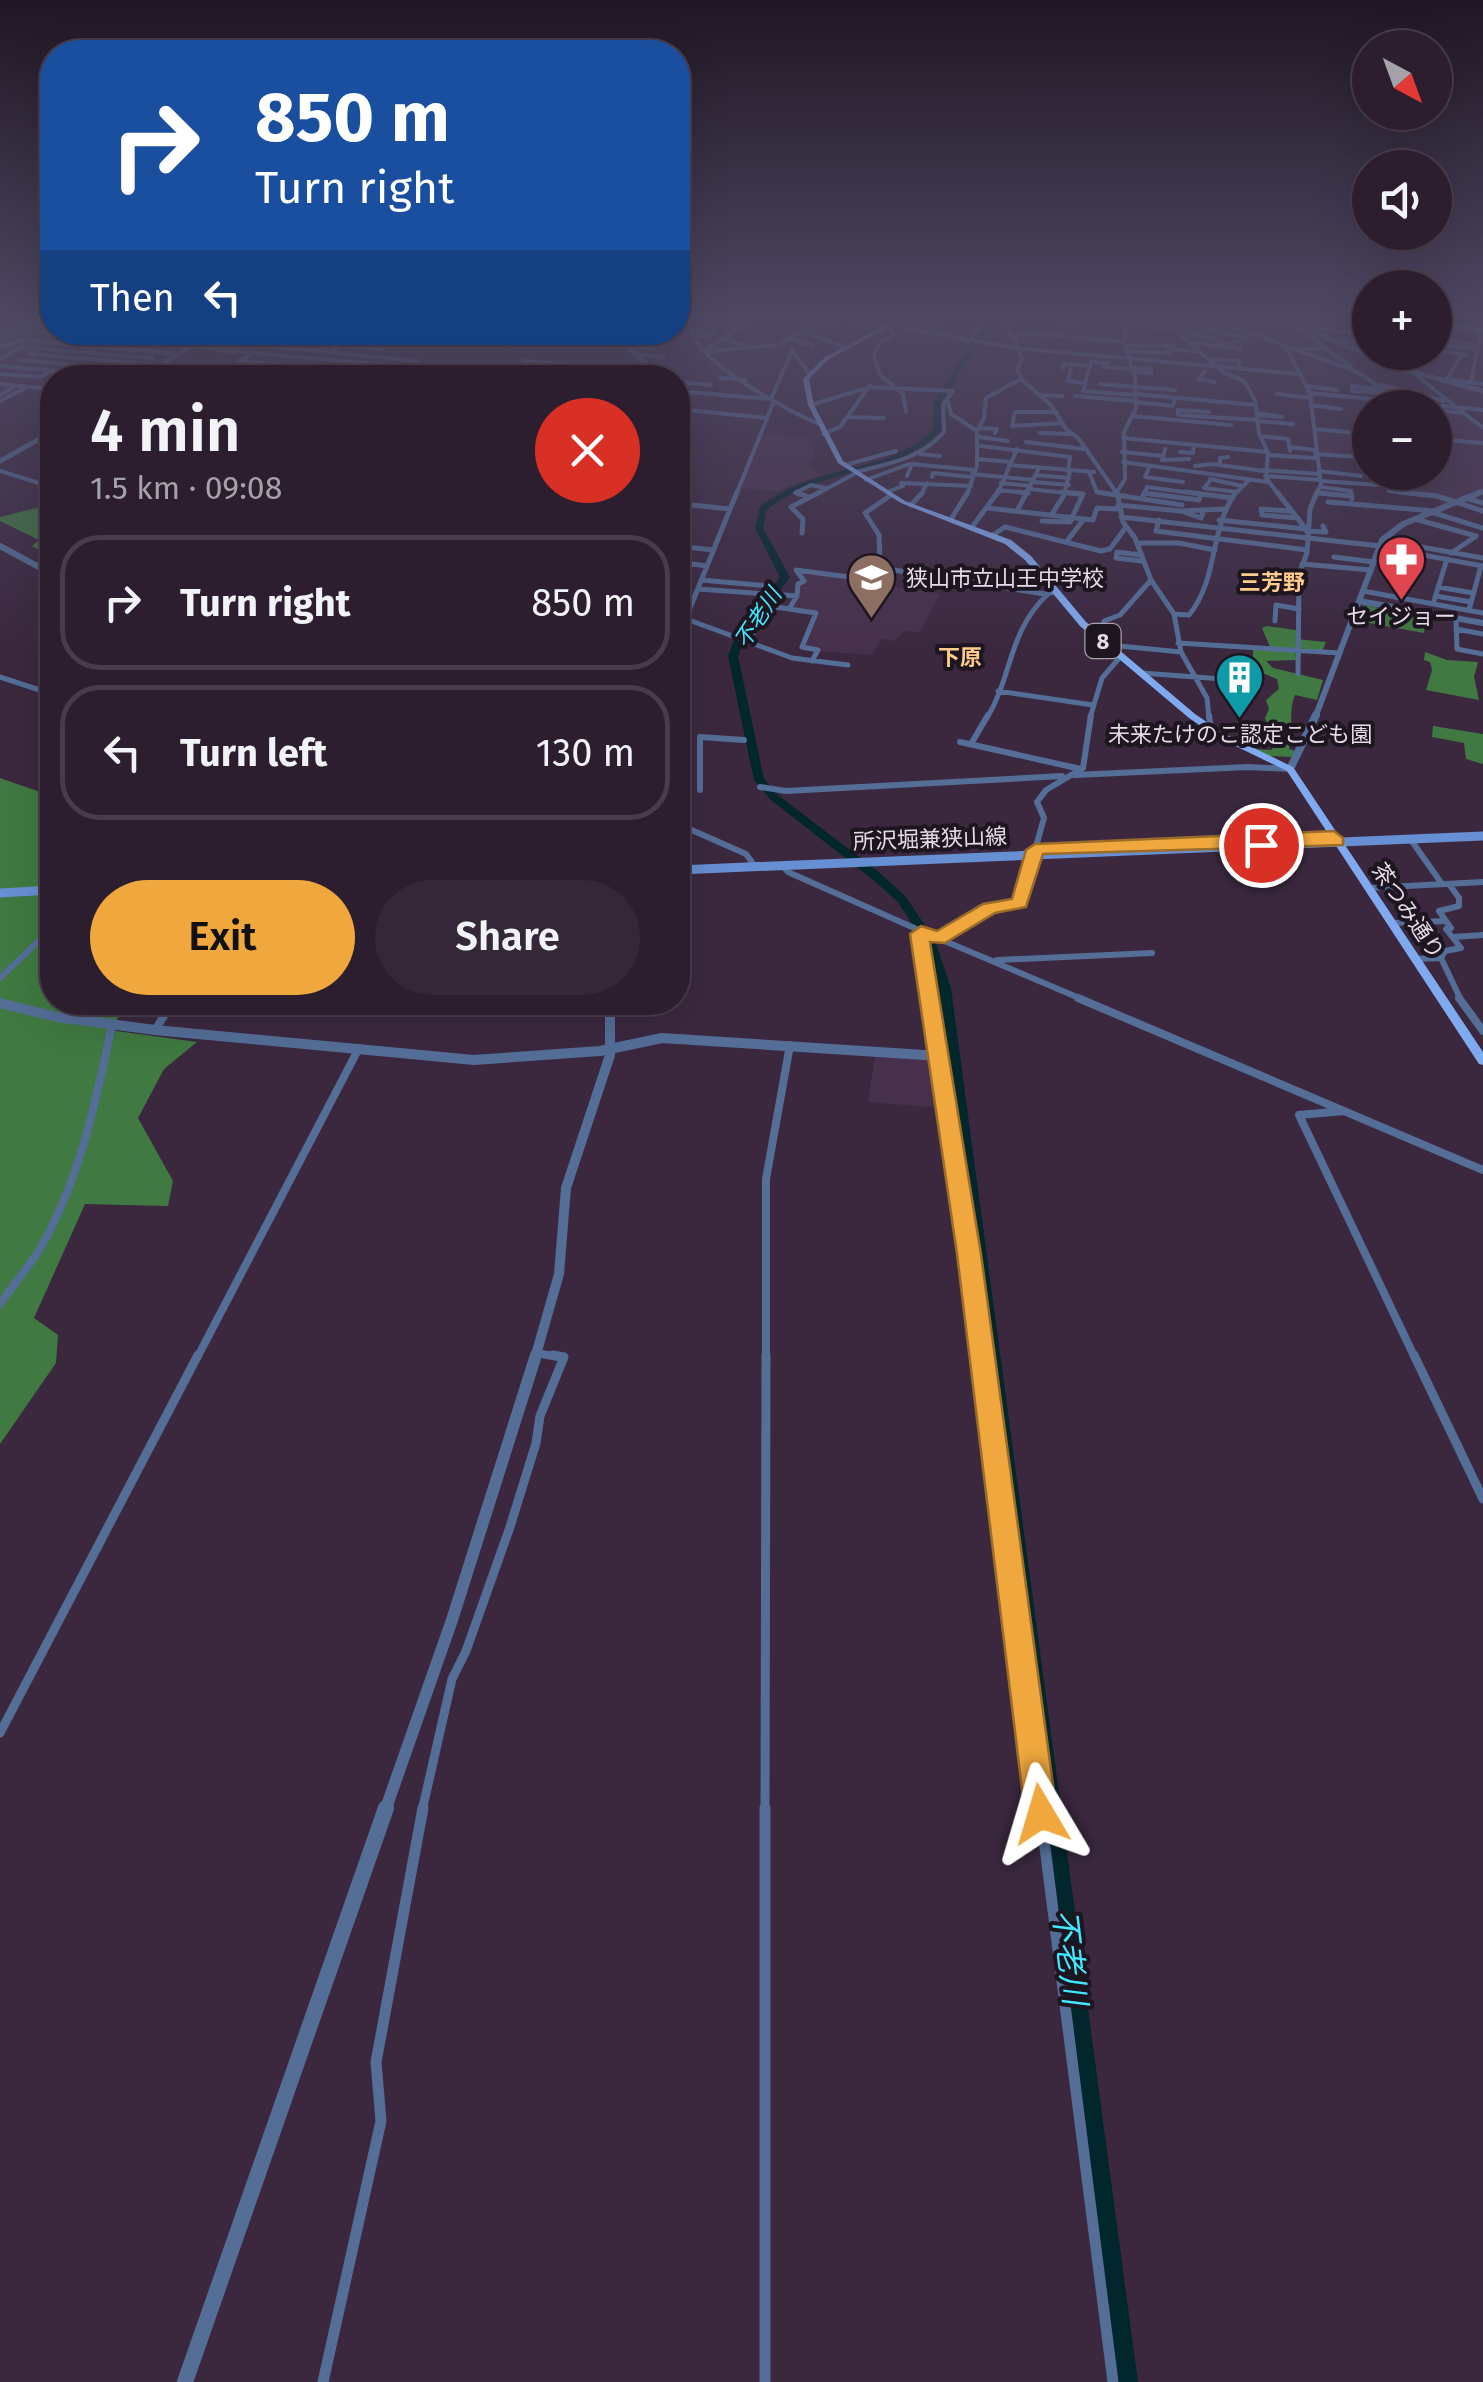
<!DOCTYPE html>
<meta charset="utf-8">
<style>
body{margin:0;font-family:"Fira Sans","Noto Sans JP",sans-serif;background:#342737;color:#f1f3f6;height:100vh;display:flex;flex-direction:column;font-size:38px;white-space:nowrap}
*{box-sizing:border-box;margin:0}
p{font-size:32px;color:#a6a2aa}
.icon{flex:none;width:55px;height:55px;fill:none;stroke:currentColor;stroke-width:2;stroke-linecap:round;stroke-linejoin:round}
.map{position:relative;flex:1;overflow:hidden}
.details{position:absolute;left:40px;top:365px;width:650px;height:650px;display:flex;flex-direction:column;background:#2c1e2f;border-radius:40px;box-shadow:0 10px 40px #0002,0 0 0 2px #483c4b}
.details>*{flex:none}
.banner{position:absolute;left:40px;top:40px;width:650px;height:305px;border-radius:40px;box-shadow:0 10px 40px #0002,0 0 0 2px #483c4b;background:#1a4fa0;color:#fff;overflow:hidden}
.needle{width:65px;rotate:139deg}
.fabs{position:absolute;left:1352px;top:30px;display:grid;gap:20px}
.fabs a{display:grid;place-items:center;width:100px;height:100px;border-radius:50%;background:#2c1e2f;box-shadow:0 10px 40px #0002,0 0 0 2px #483c4b;font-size:50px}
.pin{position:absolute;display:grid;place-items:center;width:85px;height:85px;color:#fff;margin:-42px;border:5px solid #fff;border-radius:50%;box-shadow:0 2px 10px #0007}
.me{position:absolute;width:110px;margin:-55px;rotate:353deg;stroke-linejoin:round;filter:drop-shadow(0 0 8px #0008)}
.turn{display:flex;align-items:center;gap:35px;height:210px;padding:0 50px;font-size:45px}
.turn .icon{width:130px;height:130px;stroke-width:2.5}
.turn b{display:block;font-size:70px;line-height:85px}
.then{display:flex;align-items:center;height:95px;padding:0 50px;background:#0003;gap:20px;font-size:38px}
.round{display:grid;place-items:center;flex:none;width:105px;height:105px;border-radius:52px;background:#342737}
.headline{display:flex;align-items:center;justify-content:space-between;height:170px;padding:0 50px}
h1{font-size:60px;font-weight:600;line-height:75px}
.primary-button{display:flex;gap:20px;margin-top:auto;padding:20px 50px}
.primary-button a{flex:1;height:115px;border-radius:60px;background:#efa73e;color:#111;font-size:40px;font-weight:600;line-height:115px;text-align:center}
.primary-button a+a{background:#342737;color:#f1f3f6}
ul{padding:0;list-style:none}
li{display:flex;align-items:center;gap:30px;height:135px;margin:0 20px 15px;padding:0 30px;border:5px solid #483c4b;border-radius:40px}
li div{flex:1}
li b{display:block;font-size:38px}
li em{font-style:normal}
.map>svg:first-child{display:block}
</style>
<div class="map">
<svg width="1483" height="2382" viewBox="0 0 1483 2382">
<rect width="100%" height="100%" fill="#3b283f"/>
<!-- built -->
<path fill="#47304c" d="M1435,411l29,3 19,15v13l-48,-4z
M1317,430l53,5v22l-52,-4z
M762,433l48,5 5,14 -7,13 11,10 -42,16 -38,-3z
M1435,440l48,4v45l-41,16 -8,-6 -18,-2v-11l-14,-2 -2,-8 7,-3 28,-1z
M797,572l59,7 -2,6 13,2 4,-4 69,11 -20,38 -17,-1 -8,10 -14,-2 -9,16 -53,-4 -15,-5 14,-33 -26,-5 8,-12v-11l5,-3z
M875,1056l61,3 7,49 -75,-6z"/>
<!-- forest -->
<path fill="#407941" d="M28,317h24v15l55,1 -4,3 95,8 18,-2 28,6 -10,7 -41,-8 -127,-7 2,-2 -47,-5 -21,12v-14z
M52,504v36l-8,3 8,6 -1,18 -14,-4 11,-8 -16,-9 7,-6 -39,-19v-4z
M1363,605l63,12 -2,16 -66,-12z
M1267,626l29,4v9l30,3 -4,9 -27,-3 1,12 -30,1 7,7 50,12 -6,20 -22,-5c-7,16 -1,33 -6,54l6,2 -3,6 -25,-1 -16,-7 21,1 3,-8 -10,-24 4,-9 -3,-9 13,-11 -2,-10 -22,-9 -21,-1 -2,-11h21v-8l17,-3 -8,-19z
M1425,652l22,8 31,2 -4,15 5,23 -53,-10 6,-20 -2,-8 -6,-2z
M1433,726l50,8v30l-17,-5 -2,-16 -32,-6z
M0,778l52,18v206l77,1 -20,27 88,12 -33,27 -26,49 35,63 -5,25 -83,-2 -51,114 24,17 -2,28 -56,81z"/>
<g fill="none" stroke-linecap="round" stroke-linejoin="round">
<!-- river -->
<path fill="#01262c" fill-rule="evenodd" d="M990,317h6l-55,85 1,27c-34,39 -89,39 -134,57 -15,6 -28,14 -41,23l-4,19 27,49 -46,63 -6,16 26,123 15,17 100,76 27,25 20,30 -6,4 -4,-1 -18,-28 -27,-24 -100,-78 -17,-20 -26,-124 6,-16 46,-63 -25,-49 5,-22c14,-9 26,-17 42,-23 44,-18 98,-18 132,-54l-1,-27z
M929,936l6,4 16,48 187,1394h-26l-175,-1394 -14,-48z"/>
<!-- minor-far5 -->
<path stroke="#546e98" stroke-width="4" d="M688,317c2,7 3,16 7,23 20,31 90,69 124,84
M802,317l23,5
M844,317l170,31 287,26
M1009,317l-1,15 7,6 7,21 -5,10 6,12 27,23 16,25 13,10 39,56
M1052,317l27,4
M1161,317l62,55 21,9 11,19 4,33 9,20 -2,25 13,17
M1185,317l19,4 3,-4
M1208,317l149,55 43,28
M1225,317l145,18
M1325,317v5l22,1
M1352,317l18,17
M689,318l35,-1
M899,322l38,5
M1170,325l71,24 -50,-6
M1125,326l47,2
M890,328l5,7 -15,8 -6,12 6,20 23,19 3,18
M691,329l24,4 -7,4 -15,-3
M1301,329l51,39
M801,331l46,17
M329,332l86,9
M423,332l25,3
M259,333l42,4
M1226,334l22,3 -16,7
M1012,336l23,-2 89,8
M1181,337l34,-8 13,2 -15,6
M723,339l26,7
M790,339l23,7
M1335,340l35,3
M268,341l23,2
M968,343l17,-26
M342,345l40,4
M628,346l23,2
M1125,346l48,-1
M21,347l131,11
M274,347l144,14
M1286,347l24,46 11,91 -5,11
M1167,348l33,4
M791,349l18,24
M1477,349l-34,-4 3,-5 32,6
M300,350l25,-18
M1296,350l30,-2
M1435,350l31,5
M232,351l299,27
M315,351l25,-17
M708,351l71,-6 14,-10 46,-18
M1127,351l43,2
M332,352l25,-18
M1389,352l14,17
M30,354l130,11
M251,354l-12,7 101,8
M634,354l30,3
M1462,354l-15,25 36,5
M0,359l23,-13
M1212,359l27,2 1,8
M19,360l193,17
M523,361l132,11
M1108,363l-17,-1 -8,29 52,4
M0,366l136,12
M158,366l132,11
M1104,367l30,2
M1063,368l1,-4 26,2
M1134,368l17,1v4l-16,-1
M1071,369l-3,12 17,2
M1205,371l-7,8 17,3
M1412,372l71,56
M0,374l40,3 9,-5
M533,378l4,-8 92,8
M720,378l25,2
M678,382l33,3
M1471,382l12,-61
M0,384l52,5
M1100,384l36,3
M1381,385l63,16
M1306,386l31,4
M868,387l85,4 -6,8 4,15 26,17v35l-10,29
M1136,387l39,3
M1382,389l-30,-3v5l41,2
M678,391l93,8 21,-48
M1310,393l173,17
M1135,394l121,11
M1277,394l34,4
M0,395l16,-9
M1041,395l21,1
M1075,396l60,5
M0,401l27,-14
M1135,402l38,4 2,-8
M811,405l55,-17
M1310,405l31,4
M678,409l88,9
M1435,410l28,3
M1057,412h-42l-3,14 51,-3
M1209,412l-31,-2v5l79,5
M1257,413l25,4 -25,-2
M1133,416l98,9
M849,417l35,1
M1258,421l35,3
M980,428l17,1 -2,4
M1315,429l55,5
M977,431l7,-13 2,-20 35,-19
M1040,433l33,1
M823,434l17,-7 30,-42
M1260,436l28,3 2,12
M979,437l29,4
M1123,438l145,14
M1435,439l48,4
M1026,442l58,7
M981,446l89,11 -2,14
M1289,447l26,3
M1165,449l-3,11 27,-1
M1122,452l42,4
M1180,452l13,1 1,-8
M920,454l20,2
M1315,454l43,3
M1268,455l48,3
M978,459l32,3
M1123,462l145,20
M845,465l51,-14
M1009,465l85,7
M1220,465v-7l8,-1
M1195,466l17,-2 52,7
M1149,468l-4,9 38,5
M1264,470l55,4
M0,471l52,16
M1319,471l42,5
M855,472c33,-8 66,-13 89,-40l-1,-27 4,-6
M1089,472l8,20 16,3
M972,474l31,3
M1036,475l33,3
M907,476l5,-12 62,6
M1265,476l55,4
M932,477l1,-4 38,4
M1004,477l30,3
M1210,479l32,7
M866,480l43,-16
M1321,481l87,6
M1033,482l36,3
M1209,482l-5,6 33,4
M1001,483l30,3
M1321,487l30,4v4
M1389,487v4l34,4
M1030,489l53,6
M998,490l30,3
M887,492l16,-6 -2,-3 70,3
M1117,492l8,-13 -1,-47 12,-24 -1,-31 -10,-31v-29
M1144,493l12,2
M1319,493l17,2
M736,495l38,-94
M800,495l-5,-2 16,-8 14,3
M815,495l41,-22
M921,495l6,-12
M997,495l20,-46
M1025,495l14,-27
M1064,495l6,-24
M1144,495l3,-8 59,8
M1234,495l15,-15"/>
<!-- minor-far4 -->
<path stroke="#546e98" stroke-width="5" d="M797,492l11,5
M1018,492l10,1
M1097,492l85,13
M1117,492l6,30 12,16 16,42 23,34 7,38 26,46 2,20
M1186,492l47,6
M1277,492l29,37
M1351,492l1,7
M1399,492l38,4 46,15
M1144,493l55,7 2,-6
M1319,493l33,3
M1143,496l2,-4
M1466,498l17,5
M1328,502l106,9
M692,505l38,4
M911,505l12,-13
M1118,505l63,6 42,-2
M987,508l106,12 4,-12 21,1
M1018,509l9,-17
M1181,511l20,7 3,-8
M1289,511l-28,-2 1,6 36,3
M1431,512l52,16
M1052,514l14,-22
M1121,517l259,29
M951,519l17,-27
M1415,519l61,17
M1159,520l-3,11 151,19
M1219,520l87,9
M1042,521l28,1 13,-28 -21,-2
M972,527l26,-35
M1306,531l20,1 -3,-6
M802,533l1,-14 -12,-12 29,-15
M993,535l12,-8 96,24 9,-2 16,-22
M1382,540l101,18
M1067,541l17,-22
M1137,543h42l36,7
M678,546l35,4
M1379,547l104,19
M1451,553l24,-16
M1141,555l-24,-3 -1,6 26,3
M1334,557l40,5
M678,562l29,4
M1302,564l69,6
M875,567l170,27 11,-2
M701,580l68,6
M682,585l9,-21
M1438,587l35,6
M698,589l99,7
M1363,591l120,22
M1436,596l35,6
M1397,598l16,-45
M1433,604l14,-45
M789,609l8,-13 1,-12 6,-3 -8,-11 61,8 23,-16 -1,-27 -14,-22 26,-18
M1469,610l12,-44
M1174,614l15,1c30,-37 20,-86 47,-123
M678,616l114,42 56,7
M686,618l51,-126
M1456,618l1,31 26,5
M1275,621l1,-16 23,4
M1456,629l27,5
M1100,638l4,-17 16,-6 31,-35
M748,639l28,-32 40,6 -14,34 16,3 -6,11
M1178,643l162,10
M1109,645l72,7
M1142,673l94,7
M1298,674l1,-100 8,-21 3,-44 7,-17
M0,677l52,17
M998,691l95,14
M987,718c26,-43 21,-87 61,-124
M1090,718l12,-40 19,-22"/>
<!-- minor-far3 -->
<path stroke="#546e98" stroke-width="6" d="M1209,715l2,15
M960,742l121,27
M971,744l17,-29
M1075,775l173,-8 42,2
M760,787l26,4 276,-15
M700,790v-53l44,3
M678,824l68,30 6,8
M1411,840l31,44
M782,865l6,7 133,59 10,69
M1369,888l114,-6
M1446,921l-7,-10 20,-5v-8l-10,-14
M1392,923l54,-2 5,7 -5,1 15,19 -16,3 -4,7 -25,1
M921,931l163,69
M1453,937l30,-2
M938,939l43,-27 40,-12 23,-82 -7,-16 9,-12 37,-22 8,-53
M1441,958l20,42
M997,960l155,-7
M0,978l52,-50"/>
<!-- minor-far2 -->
<path stroke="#546e98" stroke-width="8" d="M931,998l51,360
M1078,998l405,172
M1459,998l24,33
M155,1030l18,-28
M1344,1111l-45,4 116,243
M0,1304c13,-19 29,-37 41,-57 39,-68 55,-146 71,-222
M536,1353l28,5
M197,1358l162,-310
M766,1358v-179l24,-134"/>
<!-- minor-far1 -->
<path stroke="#546e98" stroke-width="9" d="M982,1355l58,456
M1414,1355l69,144
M0,1733l198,-378
M422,1811l30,-132 14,-28 44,-124 26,-84 4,-27 24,-59 -11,-2
M765,1811l1,-456"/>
<!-- minor -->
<path stroke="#546e98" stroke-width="11" d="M1040,1808l73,574
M323,2382l58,-261 -5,-59 47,-254
M765,2382v-574"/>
<!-- tertiary-far5 -->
<path stroke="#546e98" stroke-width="5" d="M1276,317l127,52 80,22
M628,332l1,17 34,29
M0,347l23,-7 156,14
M707,350l46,-33
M140,378l74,-46
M0,461l52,-29
M1475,495l8,-4"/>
<!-- tertiary-far4 -->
<path stroke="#546e98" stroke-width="6" d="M0,546l52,28
M1359,601l124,22
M1315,718l67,-178 21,-16 78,-32"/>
<!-- tertiary-far3 -->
<path stroke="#546e98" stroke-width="8" d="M1290,769l26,-54"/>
<!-- tertiary-far2 -->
<path stroke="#546e98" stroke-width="10" d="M0,1003l57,14 98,13 319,30 126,-9 62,-13 278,18
M535,1358l24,-84 7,-86 44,-133v-53"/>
<!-- tertiary-far1 -->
<path stroke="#546e98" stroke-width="12" d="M385,1811l67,-191 84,-265"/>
<!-- tertiary -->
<path stroke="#546e98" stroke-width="16" d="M185,2382l201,-574"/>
<!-- secondary -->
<path stroke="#678fd3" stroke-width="9" d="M678,870l805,-34
M0,893l52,-3"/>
<!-- primary -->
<path fill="#80aaf0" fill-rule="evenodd" d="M901,317h7l-79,42 -20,20 5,26 29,56 62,40 106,39 20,16 55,66 109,92 28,19 70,34 190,285v13l-4,-1 -192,-293 -70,-34 -28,-19 -109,-92 -55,-66 -20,-16 -104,-41 -63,-40 -30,-58 -5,-26 22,-22z
M1435,322l48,6v4l-48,-6z"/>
</g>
<!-- sky -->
<linearGradient id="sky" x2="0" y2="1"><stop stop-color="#201623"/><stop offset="0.49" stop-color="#4f4863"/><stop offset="1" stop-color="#4f4863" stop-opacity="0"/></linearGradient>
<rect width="1483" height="650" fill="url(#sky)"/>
<!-- route -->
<path fill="#efa73e" stroke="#9b6d28" stroke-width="2.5" d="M1334,831l9,7v7l-300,9 -17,53 -31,6 -50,30 -15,-1 51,312 76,560 -5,11 -11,5 -11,-5 -5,-11 -68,-560 -47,-320 11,-8 16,5 46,-27 29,-5 14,-49 9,-6z"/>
<!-- icons -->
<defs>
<symbol id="pharmacy-pin" viewBox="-11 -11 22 30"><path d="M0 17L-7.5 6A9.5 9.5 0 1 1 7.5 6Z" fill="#e0444e" stroke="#1d151f"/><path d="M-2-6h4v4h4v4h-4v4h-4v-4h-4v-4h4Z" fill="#fff"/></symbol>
<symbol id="school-pin" viewBox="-11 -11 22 30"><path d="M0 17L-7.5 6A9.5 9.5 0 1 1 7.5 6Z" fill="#8d6e63" stroke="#1d151f"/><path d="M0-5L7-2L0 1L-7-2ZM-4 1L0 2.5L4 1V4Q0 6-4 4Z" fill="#fff"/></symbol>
<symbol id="building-pin" viewBox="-11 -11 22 30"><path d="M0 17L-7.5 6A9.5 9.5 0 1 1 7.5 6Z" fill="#0f9aa8" stroke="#1d151f"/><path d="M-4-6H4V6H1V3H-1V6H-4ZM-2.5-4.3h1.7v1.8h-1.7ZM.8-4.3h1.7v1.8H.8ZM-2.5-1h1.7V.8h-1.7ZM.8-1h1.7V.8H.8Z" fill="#fff"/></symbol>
</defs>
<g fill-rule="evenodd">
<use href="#pharmacy-pin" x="1374" y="532" width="55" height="75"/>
<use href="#school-pin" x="844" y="550" width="55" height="75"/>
<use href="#building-pin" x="1212" y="650" width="55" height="75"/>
</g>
<g text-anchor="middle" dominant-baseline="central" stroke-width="8" stroke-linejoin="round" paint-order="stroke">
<!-- far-poi labels -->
<g font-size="22" fill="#e6dae8" stroke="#1d151f">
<text x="906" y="578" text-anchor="start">狭山市立山王中学校</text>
<text x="1401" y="616">セイジョー</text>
<text x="1240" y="734">未来たけのこ認定こども園</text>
</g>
<!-- far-neighbourhood labels -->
<g font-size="22" font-weight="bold" fill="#ffcb8b" stroke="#1d151f">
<text x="1272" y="582">三芳野</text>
<text x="960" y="657">下原</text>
</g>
<!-- far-water labels -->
<g font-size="22" font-style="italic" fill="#42e8ff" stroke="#1d151f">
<text transform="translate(758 618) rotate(-57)">不老川</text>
</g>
<!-- shield labels -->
<rect fill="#1d151f" stroke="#aa9fac" stroke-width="2.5" x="1085.5" y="624" width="35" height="34" rx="8"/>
<g font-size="22" font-weight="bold" fill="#e6dae8">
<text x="1103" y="641">8</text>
</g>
<!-- far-street labels -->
<g font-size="22" fill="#e6dae8" stroke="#1d151f">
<text transform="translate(930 839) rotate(-2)">所沢堀兼狭山線</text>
<text transform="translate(1408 911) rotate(56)">茶つみ通り</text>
</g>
<!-- near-water labels -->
<g font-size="32" font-style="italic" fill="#42e8ff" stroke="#1d151f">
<text transform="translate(1070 1957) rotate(83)">不老川</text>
</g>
</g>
</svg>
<div class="fabs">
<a><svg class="needle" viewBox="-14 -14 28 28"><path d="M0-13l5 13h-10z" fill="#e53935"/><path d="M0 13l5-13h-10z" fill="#a6a2aa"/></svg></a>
<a><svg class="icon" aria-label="sound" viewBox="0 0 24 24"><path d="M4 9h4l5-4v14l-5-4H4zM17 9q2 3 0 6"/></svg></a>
<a>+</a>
<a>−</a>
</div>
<div class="pin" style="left:1261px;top:845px;background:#d93025"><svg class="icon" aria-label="arrive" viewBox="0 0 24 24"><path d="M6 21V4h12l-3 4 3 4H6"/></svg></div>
<svg class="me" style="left:1041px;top:1814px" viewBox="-20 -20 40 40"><path d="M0-17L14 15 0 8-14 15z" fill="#efa73e" stroke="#fff" stroke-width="4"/></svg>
<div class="banner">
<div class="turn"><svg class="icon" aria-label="right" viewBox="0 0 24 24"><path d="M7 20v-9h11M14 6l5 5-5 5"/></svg><div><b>850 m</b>Turn right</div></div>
<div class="then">Then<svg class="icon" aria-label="left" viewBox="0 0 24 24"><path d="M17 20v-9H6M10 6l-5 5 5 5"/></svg></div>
</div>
<section class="details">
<div class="headline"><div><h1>4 min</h1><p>1.5 km · 09:08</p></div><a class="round" style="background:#d93025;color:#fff"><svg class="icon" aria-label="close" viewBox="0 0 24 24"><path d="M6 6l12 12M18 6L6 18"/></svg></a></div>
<ul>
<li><svg class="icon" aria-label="right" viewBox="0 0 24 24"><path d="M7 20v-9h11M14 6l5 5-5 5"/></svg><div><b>Turn right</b></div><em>850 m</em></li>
<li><svg class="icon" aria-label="left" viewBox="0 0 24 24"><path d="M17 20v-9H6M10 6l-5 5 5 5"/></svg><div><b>Turn left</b></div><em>130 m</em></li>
</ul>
<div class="primary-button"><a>Exit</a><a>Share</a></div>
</section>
</div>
